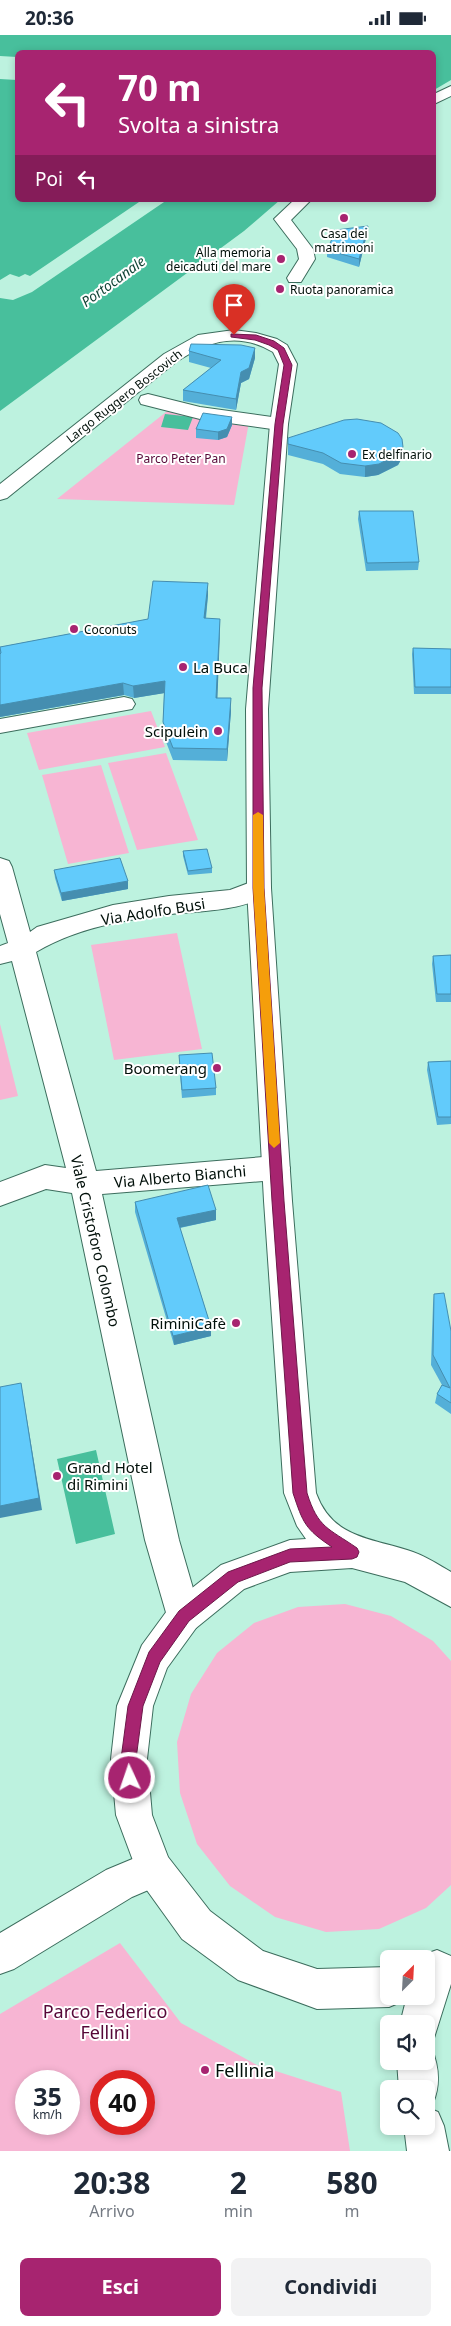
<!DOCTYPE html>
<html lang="it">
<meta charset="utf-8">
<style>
body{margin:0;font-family:"Noto Sans",sans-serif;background:#f2f2f3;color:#1f2937;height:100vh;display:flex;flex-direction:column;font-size:19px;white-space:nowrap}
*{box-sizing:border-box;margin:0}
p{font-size:16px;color:#747a83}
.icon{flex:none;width:28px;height:28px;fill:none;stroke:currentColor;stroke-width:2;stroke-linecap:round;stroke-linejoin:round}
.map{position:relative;height:2116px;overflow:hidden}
.side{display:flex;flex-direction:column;background:#fff;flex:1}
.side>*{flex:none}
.top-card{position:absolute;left:15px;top:15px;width:421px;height:152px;border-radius:8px;box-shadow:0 2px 8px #0003;background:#a72470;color:#fff;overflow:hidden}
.needle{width:32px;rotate:24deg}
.buttons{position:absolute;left:380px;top:1915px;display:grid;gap:10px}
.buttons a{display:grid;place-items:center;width:55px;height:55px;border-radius:8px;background:#fff;box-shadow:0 2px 8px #0003;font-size:25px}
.speed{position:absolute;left:15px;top:2035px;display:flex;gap:10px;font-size:25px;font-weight:700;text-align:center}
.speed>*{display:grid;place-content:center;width:65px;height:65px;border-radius:50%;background:#fff;box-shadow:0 2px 8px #0003;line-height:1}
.speed small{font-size:12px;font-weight:400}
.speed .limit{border:8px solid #d22;background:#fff;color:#111}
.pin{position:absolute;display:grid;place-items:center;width:42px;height:42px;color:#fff;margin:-51px -21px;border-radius:50% 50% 50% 0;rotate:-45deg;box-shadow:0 0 5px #0007}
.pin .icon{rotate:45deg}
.me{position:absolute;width:55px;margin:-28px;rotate:357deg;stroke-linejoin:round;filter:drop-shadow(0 0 4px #0008)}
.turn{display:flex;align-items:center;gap:18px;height:105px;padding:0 20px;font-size:22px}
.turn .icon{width:65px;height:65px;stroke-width:2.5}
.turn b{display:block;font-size:35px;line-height:42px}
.then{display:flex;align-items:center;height:48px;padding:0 20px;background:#0003;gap:10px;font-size:19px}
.eta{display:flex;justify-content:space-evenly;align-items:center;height:85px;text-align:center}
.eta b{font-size:30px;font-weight:700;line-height:35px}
.button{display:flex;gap:10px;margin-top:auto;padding:10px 20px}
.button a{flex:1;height:58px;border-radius:8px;background:#a72470;color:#fff;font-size:20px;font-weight:700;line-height:58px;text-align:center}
.button a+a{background:#f2f2f3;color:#1f2937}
.status{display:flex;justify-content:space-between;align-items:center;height:35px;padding:0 25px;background:#fff;direction:ltr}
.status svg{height:14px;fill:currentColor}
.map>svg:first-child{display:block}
</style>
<div class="status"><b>20:36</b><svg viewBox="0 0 49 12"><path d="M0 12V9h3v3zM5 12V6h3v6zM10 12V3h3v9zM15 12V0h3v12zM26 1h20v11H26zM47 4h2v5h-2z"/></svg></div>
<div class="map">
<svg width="451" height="2116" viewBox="0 0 451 2116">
<rect width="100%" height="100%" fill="#bdf2df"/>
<!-- green -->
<path fill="#f7b5d3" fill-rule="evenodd" d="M171,373l78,14 -15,83 -177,-6z
M151,676l14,36 -126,23 -12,-37z
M166,718l32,87 -61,10 -29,-87z
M101,730l28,88 -61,11 -26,-89z
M177,898l25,116 -88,11 -23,-115z
M0,989l18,72 -18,4z
M345,1569l46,12 42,25 18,20v224l-25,23 -47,21 -53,3 -51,-15 -45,-31 -33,-42 -17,-51 -3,-51 14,-48 26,-41 37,-30 44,-16z
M120,1908l61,80 76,42 84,27 9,59h-350v-137zM69,2046v43h-43v-43zM144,2046v43h-43v-43z"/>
<!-- water -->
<path fill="#48bf9c" d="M0,0h451v45l-17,10v-37h-416l-1,4 -17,-1z
M0,44l17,1 1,120h124l-112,76 -5,-2 -6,3 -9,-3 -10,6z
M167,165h113l-36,31 -244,180v-113l13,2 19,-8z
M165,379l28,3 -5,13 -27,-3z
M96,1415l19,84 -39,10 -19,-85z"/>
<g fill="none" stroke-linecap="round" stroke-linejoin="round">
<defs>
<path id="street" d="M451,51v10l-17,8v-10z
M294,165h17l-20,20 22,29 2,10 -14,23h-12l-2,-4 12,-19 -2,-10 -23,-30z
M148,359l52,13 79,11 7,2 2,4 -2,4 -7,2 -79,-11 -59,-15 -2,-4 2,-4z
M124,662l8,2 3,5 -3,5 -132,24v-14z
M0,823l9,3 3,6 18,65 7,-5 76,-22 56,-9 61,-6 29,-11 9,3 3,6c-13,23 -75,23 -100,26 -19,2 -38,5 -57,9 -27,6 -55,15 -78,29l60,219 180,-15 10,4 4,8 -4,8 -10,4 -174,14 77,346 22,76 -5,12 -12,5 -12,-5 -5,-12 -22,-76 -73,-347 -26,-4 -46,17v-24l45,-17 21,3 -54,-207 -12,3v-18l8,-3 -8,-29z
M154,1815l13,6 6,13 -6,13 -35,15 -118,72 -14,5v-41l106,-63z"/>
<path id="secondary" d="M234,295l22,3 21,6 10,6 10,19 -9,60 -20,285 3,179 21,313 24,292c17,47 58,45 97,59 14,5 26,13 38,20v35l-46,-25 -53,-14 -62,4 -46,17 -48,39 -29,40 -14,38 -6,53 5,56 16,42 42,54 53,40 54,18 72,-2v29h16l-2,5 -14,6 -72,2 -79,-29 -56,-41 -41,-57 -25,-67 -5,-56 6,-53 25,-61 30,-41 49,-39 69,-25 16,-1 -9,-13 -13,-33 -20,-292 -17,-313 -1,-179 24,-285 9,-60 -6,-12c-35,-21 -65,-11 -97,10l-169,136 -7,2v-16l164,-130 34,-19z
M437,1915l14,6v28l-17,54 -8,3v-17h-26l7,-28h19v-37h-4l1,-4z
M426,2010l5,2c8,19 10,37 2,56l-7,3v-17h-27l-2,-28h29z
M426,2072l12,5 6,14 5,25h-42l-3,-25h22z"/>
</defs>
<!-- street casing -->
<use href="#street" stroke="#3c6d5d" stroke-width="2"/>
<!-- secondary casing -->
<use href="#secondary" stroke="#3c6d5d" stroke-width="2"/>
<!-- street -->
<use href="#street" fill="#fff" fill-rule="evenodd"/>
<!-- secondary -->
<use href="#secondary" fill="#fff" fill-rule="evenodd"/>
</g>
<!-- wall -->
<path fill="#54afd8" d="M368,191l-1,8 -8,33 -32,-10v-7z
M255,313v10l-6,21 -8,4 -5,27 -53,-9v-11l28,-22 -22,-6v-11z
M232,382v8l-5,12 -9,3 -22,-2v-9z
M288,403l115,9 -1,11 -4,7 -20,10 -13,2 -25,-3 -17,-10 -35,-9z
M359,476l60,51 -1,8 -52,1 -8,-52z
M208,560l-2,24h14l-3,79 14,13 -4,50 -54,-1 -10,-26v-12l1,-29 -30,5 -10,-3 -124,22v-70l148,-28z
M413,613l38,1v45h-37l-2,-40z
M183,816l29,17v5l-24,2 -5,-19z
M54,835l74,11v8l-66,12 -7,-23z
M451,920v47h-15l-4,-38 1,-8z
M451,1026v63l-14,1 -10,-55 1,-8z
M179,1028l37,25v7l-34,3z
M135,1167l81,8v10l-36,8 31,99v9l-37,9 -39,-133z
M434,1259l17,37v83l-16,-11 2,-9 5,-9 -11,-20 2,-61z"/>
<!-- shaded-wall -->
<path fill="#458eb0" d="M368,191l-1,8 -8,33v-8z
M255,313v10l-6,21 -8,4 -5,27v-11l5,-27z
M232,382v8l-5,12 -9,3v-8z
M403,412l-1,11 -4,7 -20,10 -13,2v-11z
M208,548v12l-4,36v-13z
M220,584v12l-3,79 -1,-12z
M165,646v12l-31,5 -1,-12z
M123,648l1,12 -124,22v-12z
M231,663v13l-4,50v-12z
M128,846v8l-66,12 -1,-8z
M216,1175v10l-38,8 -1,-10z
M211,1292v9l-37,9 -1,-9z
M21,1348l21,127 -42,8v-12z"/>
<!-- building -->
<path fill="#62cbfb" stroke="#458eb0" d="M368,191l-9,33 -32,-9 9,-20z
M191,309l50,1 14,3 -6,20 -8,4 -5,27 -53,-9 38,-30 -32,-9z
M203,378l29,4 -5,12 -9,3 -22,-3z
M357,384l24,4 17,10 4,6 1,8 -5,7 -19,10 -14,2 -24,-3 -18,-10 -35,-9v-6l56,-18z
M359,476h54l6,51 -52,1z
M153,546l55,2 -4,35 16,1 -4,79h15l-4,51 -54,-1 -10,-26 2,-41 -32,5 -10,-3 -123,22v-51l1,-1 -1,-6 148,-28z
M413,613l38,1v38h-36z
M207,814l5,19 -24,3 -5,-20z
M120,823l8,23 -67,12 -7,-23z
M451,920v39h-14l-4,-38z
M212,1018l4,35 -34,2 -3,-35z
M451,1026v56h-13l-10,-55z
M208,1150l8,25 -39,8 34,109 -38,9 -38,-134z
M444,1258l7,38v72l-14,-9 5,-9 8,3 -17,-33 1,-61z
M21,1348l18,115 -39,8v-119z"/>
<!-- route -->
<path fill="#a72470" stroke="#6d1749" d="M231,299l25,1 18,6 10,7 8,17 -9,59 -21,264 2,200 20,313 23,292c11,35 21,35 50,55l2,4 -2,5 -5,2 -62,3 -52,20 -49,39 -29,41 -17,44 -7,53 2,19 -2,5 -6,2 -5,-2 -4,-24 7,-53 21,-54 30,-41 49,-39 62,-23 42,-2c-27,-18 -29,-24 -39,-54l-21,-292 -19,-313v-200l22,-264 9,-59 -6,-15 -9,-5 -14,-5 -24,-3z"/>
<!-- slow -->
<path fill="#f59e0b" d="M258,777l5,3 1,73 16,255 -6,5 -5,-5 -16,-255v-73z"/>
<!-- markers -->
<g fill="#a72470" stroke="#fff" stroke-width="2">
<circle cx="344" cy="183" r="5"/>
<circle cx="281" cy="224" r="5"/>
<circle cx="280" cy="254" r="5"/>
<circle cx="352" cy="419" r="5"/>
<circle cx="74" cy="594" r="5"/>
<circle cx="183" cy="632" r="5"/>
<circle cx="218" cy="696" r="5"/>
<circle cx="217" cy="1033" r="5"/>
<circle cx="236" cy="1288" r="5"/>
<circle cx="57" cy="1441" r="5"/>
<circle cx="205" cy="2035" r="5"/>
</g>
<g text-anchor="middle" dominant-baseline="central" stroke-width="4" stroke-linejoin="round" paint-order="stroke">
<!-- far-poi labels -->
<g font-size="12" fill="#000f09" stroke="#fff" text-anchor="start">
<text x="344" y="198" text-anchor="middle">Casa dei<tspan x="344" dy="14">matrimoni</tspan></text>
<text x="271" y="217" text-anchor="end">Alla memoria<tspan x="271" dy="14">deicaduti del mare</tspan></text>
<text x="290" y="254">Ruota panoramica</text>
<text x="362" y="419">Ex delfinario</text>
<text x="84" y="594">Coconuts</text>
</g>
<!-- far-street labels -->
<g font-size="12" fill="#000f09" stroke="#fff">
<text transform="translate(124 361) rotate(-38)">Largo Ruggero Boscovich</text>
</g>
<!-- far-park labels -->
<g font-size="12" fill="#560737" stroke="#fff">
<text x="181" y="423">Parco Peter Pan</text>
</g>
<!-- far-water labels -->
<g font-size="14" font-style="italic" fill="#104335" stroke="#fff">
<text transform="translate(113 246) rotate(-36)">Portocanale</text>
</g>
<!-- poi labels -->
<g font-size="15" fill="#000f09" stroke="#fff" text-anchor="end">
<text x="193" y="632" text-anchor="start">La Buca</text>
<text x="208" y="696">Scipulein</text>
<text x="207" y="1033">Boomerang</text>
<text x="226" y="1288">RiminiCafè</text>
<text x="67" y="1432" text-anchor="start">Grand Hotel<tspan x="67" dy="17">di Rimini</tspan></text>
</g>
<!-- street labels -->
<g font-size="15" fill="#000f09" stroke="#fff">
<text transform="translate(153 876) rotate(-9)">Via Adolfo Busi</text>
<text transform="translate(180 1141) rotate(-5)">Via Alberto Bianchi</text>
<text transform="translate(96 1206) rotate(77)">Viale Cristoforo Colombo</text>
</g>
<!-- near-park labels -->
<g font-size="18" fill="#560737" stroke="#fff">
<text x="105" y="1976">Parco Federico<tspan x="105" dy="21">Fellini</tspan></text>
</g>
<!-- near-poi labels -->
<g font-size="18" fill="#000f09" stroke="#fff" text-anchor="start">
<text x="215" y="2035">Fellinia</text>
</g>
</g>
</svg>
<div class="buttons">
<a><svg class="needle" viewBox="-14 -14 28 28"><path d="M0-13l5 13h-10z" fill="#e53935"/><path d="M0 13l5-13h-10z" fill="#747a83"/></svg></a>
<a><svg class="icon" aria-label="sound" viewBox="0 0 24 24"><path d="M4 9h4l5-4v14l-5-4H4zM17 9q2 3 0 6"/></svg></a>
<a><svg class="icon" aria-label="search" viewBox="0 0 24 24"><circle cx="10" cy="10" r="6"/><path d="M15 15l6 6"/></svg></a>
</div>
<div class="speed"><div>35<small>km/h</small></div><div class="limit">40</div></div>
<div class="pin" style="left:234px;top:300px;background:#d93025"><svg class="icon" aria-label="arrive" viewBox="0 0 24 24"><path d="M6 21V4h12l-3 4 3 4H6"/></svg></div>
<svg class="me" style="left:130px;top:1743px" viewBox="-20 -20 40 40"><circle r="17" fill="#a72470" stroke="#fff" stroke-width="3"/><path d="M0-11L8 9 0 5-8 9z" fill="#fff"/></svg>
<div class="top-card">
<div class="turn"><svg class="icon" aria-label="left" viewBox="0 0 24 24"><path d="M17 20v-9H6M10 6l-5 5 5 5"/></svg><div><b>70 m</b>Svolta a sinistra</div></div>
<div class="then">Poi<svg class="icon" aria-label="left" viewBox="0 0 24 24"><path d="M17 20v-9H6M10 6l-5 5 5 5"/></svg></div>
</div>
</div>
<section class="side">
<div class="eta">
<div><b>20:38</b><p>Arrivo</p></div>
<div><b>2</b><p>min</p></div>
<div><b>580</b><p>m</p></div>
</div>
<div class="button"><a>Esci</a><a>Condividi</a></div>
</section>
